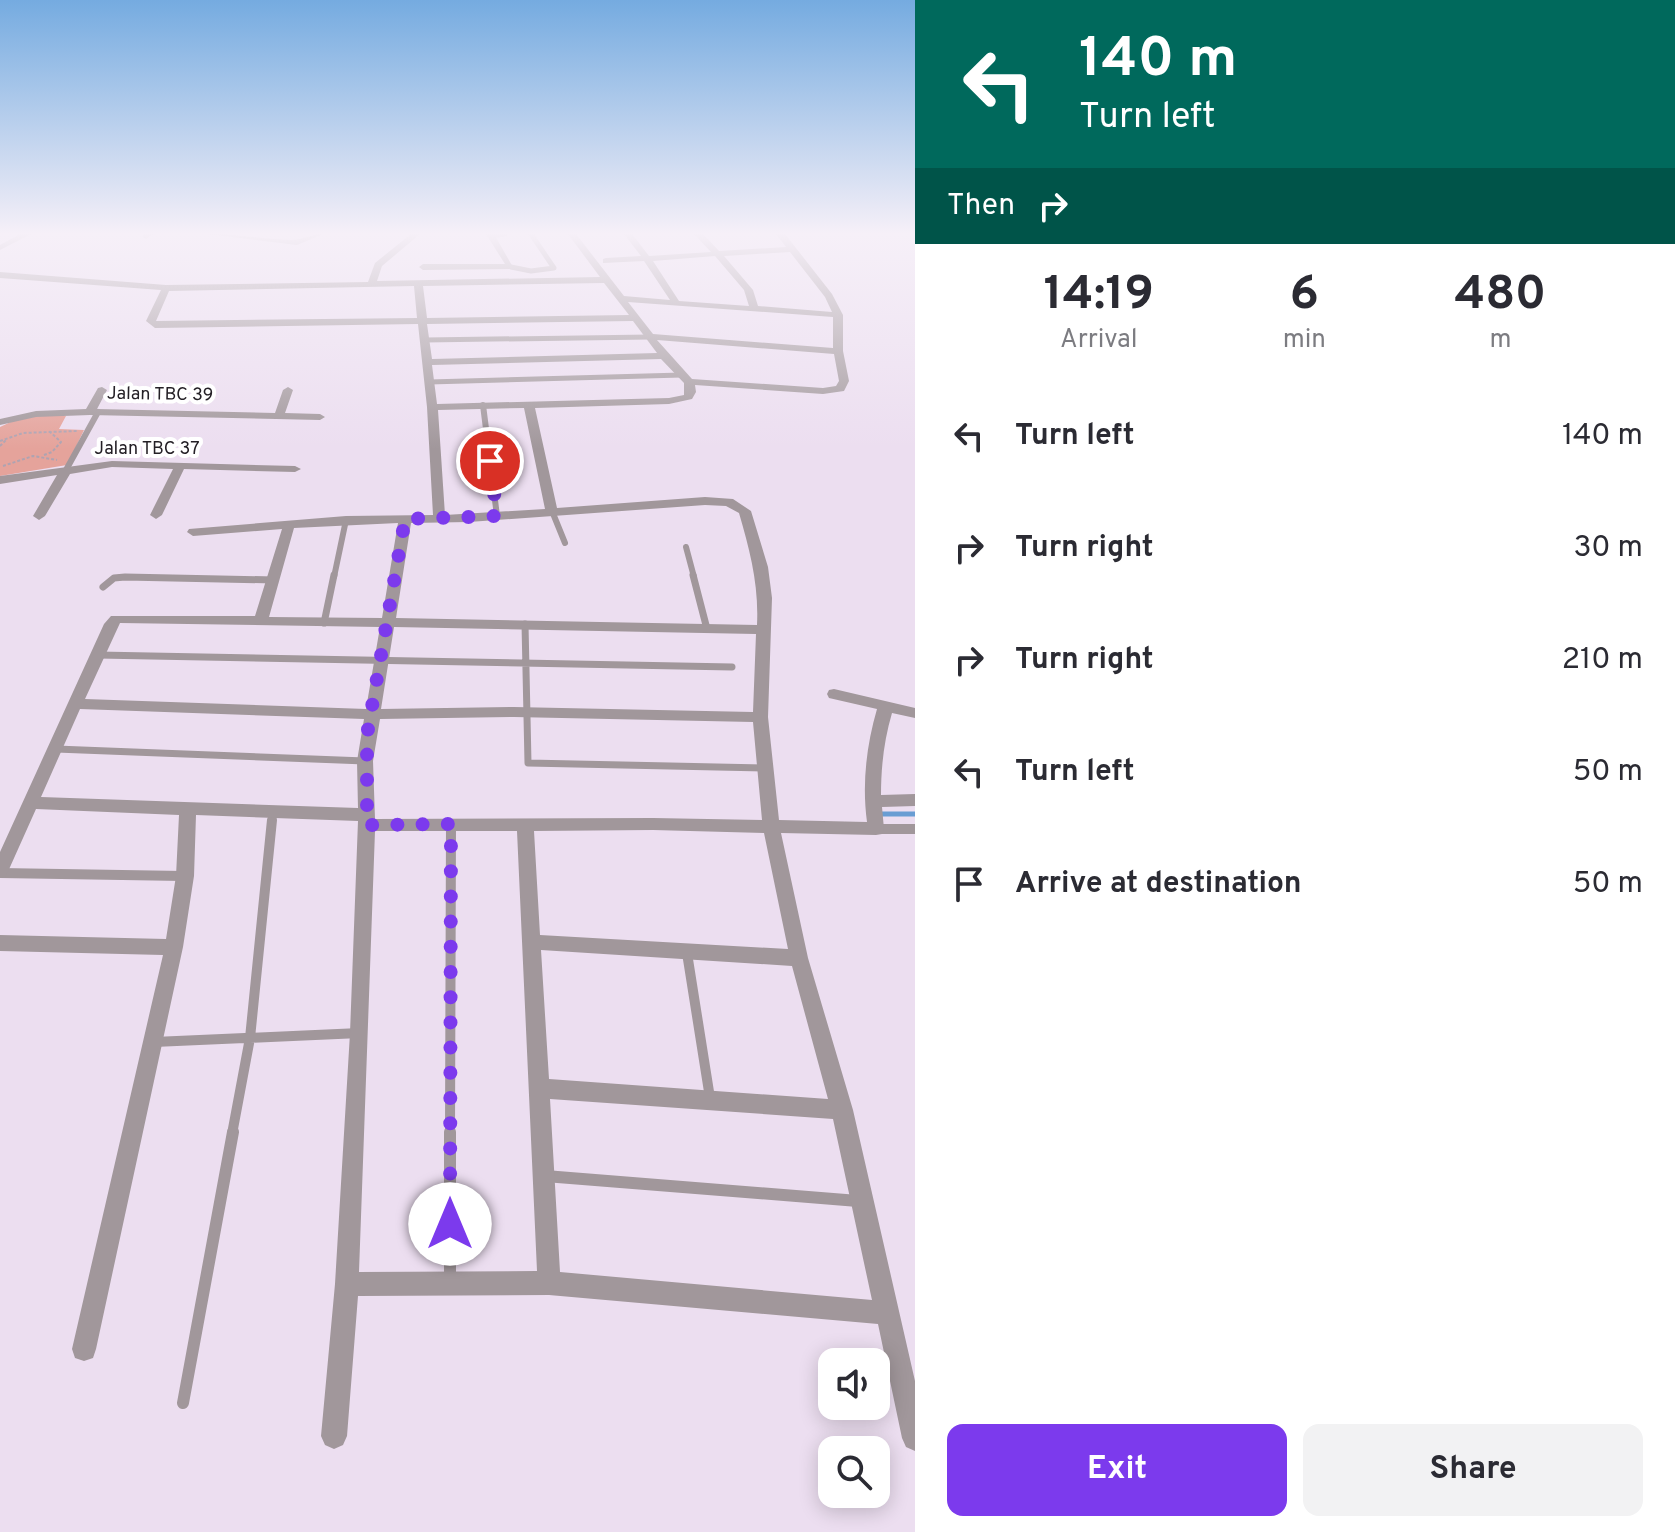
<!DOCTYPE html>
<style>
body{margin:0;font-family:Overpass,sans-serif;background:#f2f2f3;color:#2b2b33;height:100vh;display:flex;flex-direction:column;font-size:30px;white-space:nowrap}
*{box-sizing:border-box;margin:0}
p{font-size:26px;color:#7c7c81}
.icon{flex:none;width:44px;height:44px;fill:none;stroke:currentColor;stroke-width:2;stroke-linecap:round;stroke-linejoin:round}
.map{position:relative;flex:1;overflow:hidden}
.panel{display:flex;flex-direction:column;background:#fff;width:760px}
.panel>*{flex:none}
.top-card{background:#00695c;color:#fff;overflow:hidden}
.buttons{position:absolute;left:818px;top:1348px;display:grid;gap:16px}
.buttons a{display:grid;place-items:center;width:72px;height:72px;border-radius:16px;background:#fff;box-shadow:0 4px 20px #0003;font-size:40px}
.pin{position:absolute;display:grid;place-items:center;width:68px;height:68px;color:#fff;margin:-34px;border:4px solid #fff;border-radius:50%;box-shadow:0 2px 8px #0007}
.me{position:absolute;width:88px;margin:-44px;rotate:0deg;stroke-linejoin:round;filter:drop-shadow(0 0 6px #0008)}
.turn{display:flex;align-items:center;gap:28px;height:168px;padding:0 32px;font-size:36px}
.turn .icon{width:104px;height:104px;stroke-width:2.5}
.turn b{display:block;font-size:56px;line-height:68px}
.then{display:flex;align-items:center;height:76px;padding:0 32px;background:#0003;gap:16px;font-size:30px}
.eta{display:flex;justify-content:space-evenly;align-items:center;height:136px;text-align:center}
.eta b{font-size:48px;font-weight:700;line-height:56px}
.action{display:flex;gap:16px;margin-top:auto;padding:16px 32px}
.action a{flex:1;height:92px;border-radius:16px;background:#7c3aed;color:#fff;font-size:32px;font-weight:700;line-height:92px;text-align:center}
.action a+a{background:#f2f2f3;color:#2b2b33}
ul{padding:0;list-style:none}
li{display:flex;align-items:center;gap:24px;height:112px;padding:0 32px}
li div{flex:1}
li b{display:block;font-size:30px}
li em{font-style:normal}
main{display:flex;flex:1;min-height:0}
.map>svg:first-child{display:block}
</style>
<main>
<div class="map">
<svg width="915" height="1532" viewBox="0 0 915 1532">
<rect width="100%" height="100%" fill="#ecdef0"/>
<!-- green -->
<path fill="#e5a39b" d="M40,416h26l-7,13 25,1 -17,35 -67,11v-49l15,-7z"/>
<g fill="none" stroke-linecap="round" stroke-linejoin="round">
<!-- stream -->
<path stroke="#699dd3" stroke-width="5" d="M877,814h38"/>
<!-- path -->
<path stroke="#aea3b1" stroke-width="2" stroke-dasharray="3 2" stroke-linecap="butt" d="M0,441l23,-8 54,-2
M0,446l7,-7
M44,455l8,-3 9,-10 -12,-11
M3,466l30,-10 24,4"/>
<!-- lane-far4 -->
<path stroke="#a1979b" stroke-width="5" d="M490,236l15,-2
M511,267l20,4 23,-3 -23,-34
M425,340l225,-3
M429,382l253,-7"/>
<!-- lane-far3 -->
<path stroke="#a1979b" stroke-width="6" d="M483,405l14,111
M66,470l32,-58
M552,511l13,32
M686,547l8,30
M121,577h23
M334,577l12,-57"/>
<!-- lane-far2 -->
<path stroke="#a1979b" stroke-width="7" d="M693,575l14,54
M103,587l11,-9 11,-1 149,3
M324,623l10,-48
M525,624l3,139 237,5
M98,655l634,12
M56,749l309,12
M272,822l1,-10"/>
<!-- lane-far1 -->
<path stroke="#a1979b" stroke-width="10" d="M876,829h39
M0,873l183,3
M687,953l23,145
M154,1042l206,-9
M232,1134l18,-96 22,-218
M450,1134l1,-310"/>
<!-- lane -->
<path stroke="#a1979b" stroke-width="12" d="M545,1176l313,25
M450,1279v-147
M183,1403l50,-271"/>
<!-- street -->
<path fill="#a1979b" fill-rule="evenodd" d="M20,234h11l-31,16v-5z
M144,234h9l-7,5 -4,-2z
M207,234c29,0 56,5 84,6 11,0 21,-6 32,-6l-26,11z
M411,234h9l-38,32 -5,15 223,-4 -32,-43h8l48,62 46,4 -26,-39 -41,2v-4l3,-1 35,-2 -17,-22h8l17,22 62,-4 -17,-18h9l16,17 67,-4 -10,-13h9l47,60 11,21v36l6,30 -5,10 -21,3 -128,-9 1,7 -4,7 -23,5 -134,4 22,100 148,-11 28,2 18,12 17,56 4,31 -4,119 11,103 88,2c-5,-37 -1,-75 10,-113l-48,-11 -2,-4 2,-4 5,-1 81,19v10l-23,-5c-8,27 -11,54 -11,82l34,-1v12l-33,1 2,22 -2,5 -6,1 -95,-2 27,125 45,152 62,271v70l-9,-4 -4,-9 -24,-114 -329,-29 -191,1 -11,140 -4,9 -9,4 -9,-4 -4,-9 14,-152 15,-251 8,-212 -162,-6 -2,61 -11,71 -87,402 -3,9 -9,3 -9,-3 -3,-9 91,-394 -163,-4v-16l166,4 10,-63 3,-61 -143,-6 -30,67 -6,2v-26l104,-228 7,-8h144l27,-87 -89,7 -6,-4 2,-3 157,-13 87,-1 -6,-108 -9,-83 -263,4 -9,-7 15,-31 -161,-12v-6l166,13 202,-3 7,-19zM790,252l35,45 7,15 -74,-6 -5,-16 -29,-34zM715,256l29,34 5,16 -70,-5 -26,-40zM604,283l25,32 -202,3 -4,-32zM414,286l3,32 -261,3 13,-30zM628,302l205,15v31l-180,-14zM633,321l24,32 -225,6 -5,-35zM657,340l177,14 5,27 -3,5 -13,2 -131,-9zM661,359l23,24v12l-15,3 -232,6 -5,-39zM524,408l21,101 -100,6 -7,-105zM705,505l21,1 13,7c11,38 20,72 18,112l-361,-7 15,-95 58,-1zM398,523l-16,95 -113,-1 25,-89zM120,623l260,4 -14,82 -281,-10zM394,627l362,7 -3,78 -239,-5 -133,2zM80,709l284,10 -7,42 1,47 -317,-11zM514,717l239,5 9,98 -109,-2 -278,1 -2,-58 7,-42zM653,830l111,3 24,116 -248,-14 -6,-104zM375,831h142l20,440 -178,1zM541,950l251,16 36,133 -279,-20zM550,1099l283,20 39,181 -312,-28z
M486,234h8l20,35 -91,1 -4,-3 4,-3h82z
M102,387l5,3 -10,19 178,4 8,-23 5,-3 5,3 -8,23 35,1 5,3 -5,3 -230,-5 -54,2 -36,8v-6l36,-8 50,-2 12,-21z
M112,461l183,5 6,3 -6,3 -111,-3 -22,46 -6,4 -6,-4 23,-46 -61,-2 -42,7 -25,42 -6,4 -6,-4 24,-41 -57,9v-8z"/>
</g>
<!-- sky -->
<linearGradient id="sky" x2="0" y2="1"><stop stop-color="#75abe0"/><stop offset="0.52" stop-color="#f6f0f8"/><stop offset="1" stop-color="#f6f0f8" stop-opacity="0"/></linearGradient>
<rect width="915" height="449" fill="url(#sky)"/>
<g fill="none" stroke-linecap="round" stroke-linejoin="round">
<!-- route -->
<path stroke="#7c3aed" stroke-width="14" stroke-dasharray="0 25.2" d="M450,1224l1,-400 -84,1v-90l38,-216 92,-3 -7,-55"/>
</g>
<g text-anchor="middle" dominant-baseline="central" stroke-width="8" stroke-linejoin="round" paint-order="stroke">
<!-- far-street labels -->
<g font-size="18" fill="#242026" stroke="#fff">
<text transform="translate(160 395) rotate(1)">Jalan TBC 39</text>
<text x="147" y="449">Jalan TBC 37</text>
</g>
</g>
</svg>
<div class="buttons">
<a><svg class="icon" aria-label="sound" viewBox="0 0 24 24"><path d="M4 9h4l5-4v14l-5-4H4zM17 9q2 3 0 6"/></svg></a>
<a><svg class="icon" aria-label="search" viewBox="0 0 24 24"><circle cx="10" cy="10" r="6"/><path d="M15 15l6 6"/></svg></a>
</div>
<div class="pin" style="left:490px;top:461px;background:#d93025"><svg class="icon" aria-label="arrive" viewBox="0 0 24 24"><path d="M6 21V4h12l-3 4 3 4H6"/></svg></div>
<svg class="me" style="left:450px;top:1224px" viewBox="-20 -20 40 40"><circle r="19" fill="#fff"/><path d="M0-13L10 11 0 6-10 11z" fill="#7c3aed"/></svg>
</div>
<section class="panel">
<div class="top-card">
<div class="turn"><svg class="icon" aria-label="left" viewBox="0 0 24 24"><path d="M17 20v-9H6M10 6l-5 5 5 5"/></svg><div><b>140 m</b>Turn left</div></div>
<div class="then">Then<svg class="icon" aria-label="right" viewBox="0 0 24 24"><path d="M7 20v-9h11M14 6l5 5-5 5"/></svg></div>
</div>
<div class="eta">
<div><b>14:19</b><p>Arrival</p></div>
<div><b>6</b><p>min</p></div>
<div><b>480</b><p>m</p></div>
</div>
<ul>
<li><svg class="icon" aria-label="left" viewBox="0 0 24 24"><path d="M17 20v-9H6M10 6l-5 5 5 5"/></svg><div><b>Turn left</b></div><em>140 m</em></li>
<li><svg class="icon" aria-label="right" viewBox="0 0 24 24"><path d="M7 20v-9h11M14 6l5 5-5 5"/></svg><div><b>Turn right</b></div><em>30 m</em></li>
<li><svg class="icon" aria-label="right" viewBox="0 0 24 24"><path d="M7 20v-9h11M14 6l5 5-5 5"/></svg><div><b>Turn right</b></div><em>210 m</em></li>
<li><svg class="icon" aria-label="left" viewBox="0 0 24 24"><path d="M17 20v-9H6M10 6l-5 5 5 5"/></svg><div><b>Turn left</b></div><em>50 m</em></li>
<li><svg class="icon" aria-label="arrive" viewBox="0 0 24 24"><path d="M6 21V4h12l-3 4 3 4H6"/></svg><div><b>Arrive at destination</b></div><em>50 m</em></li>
</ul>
<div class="action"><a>Exit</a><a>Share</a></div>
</section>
</main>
